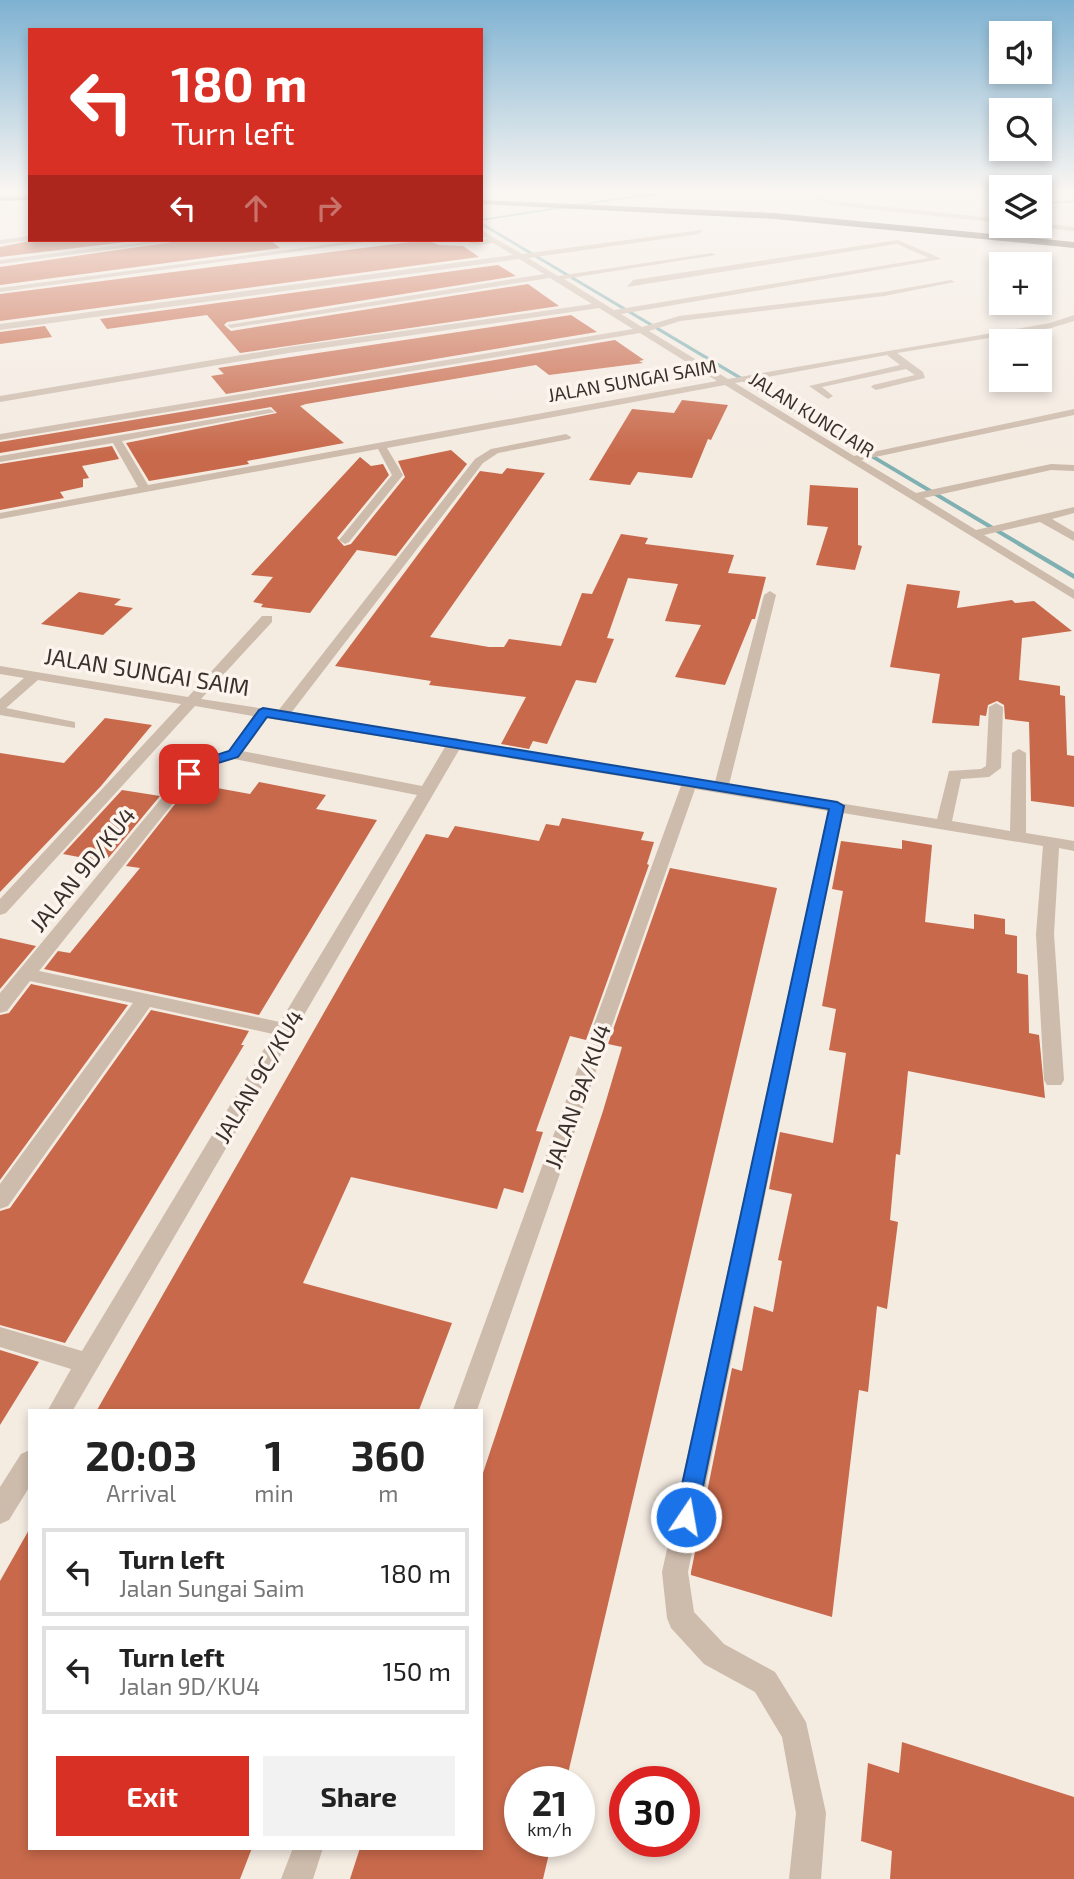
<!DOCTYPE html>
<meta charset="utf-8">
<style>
body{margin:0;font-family:"Exo 2",sans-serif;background:#f2f2f2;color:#222;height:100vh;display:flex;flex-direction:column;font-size:26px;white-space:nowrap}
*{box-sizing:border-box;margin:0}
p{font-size:23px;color:#767676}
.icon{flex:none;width:38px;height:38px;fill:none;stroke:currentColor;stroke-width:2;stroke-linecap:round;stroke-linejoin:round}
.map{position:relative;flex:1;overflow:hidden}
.panel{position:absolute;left:28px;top:1409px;width:455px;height:441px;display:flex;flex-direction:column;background:#fff;border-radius:0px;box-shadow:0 4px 10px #0003}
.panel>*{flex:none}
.hud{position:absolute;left:28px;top:28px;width:455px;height:214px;border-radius:0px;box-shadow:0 4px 10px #0003;background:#d93025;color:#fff;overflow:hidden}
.fabs{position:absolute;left:989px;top:21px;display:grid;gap:14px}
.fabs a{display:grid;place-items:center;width:63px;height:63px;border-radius:0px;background:#fff;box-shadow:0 4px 10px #0003;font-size:35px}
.speed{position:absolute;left:504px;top:1766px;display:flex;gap:14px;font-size:35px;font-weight:700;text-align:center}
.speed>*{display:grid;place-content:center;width:91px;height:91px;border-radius:50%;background:#fff;box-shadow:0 4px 10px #0003;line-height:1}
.speed small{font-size:18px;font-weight:400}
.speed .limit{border:10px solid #d22;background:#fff;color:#111}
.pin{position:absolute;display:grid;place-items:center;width:60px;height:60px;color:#fff;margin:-30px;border-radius:14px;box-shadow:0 4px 10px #0006}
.me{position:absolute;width:77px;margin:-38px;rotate:12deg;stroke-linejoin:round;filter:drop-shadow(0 0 5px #0008)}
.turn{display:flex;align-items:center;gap:24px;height:147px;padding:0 28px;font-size:32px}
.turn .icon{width:91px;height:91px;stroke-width:2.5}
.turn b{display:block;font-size:49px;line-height:60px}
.lanes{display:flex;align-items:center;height:66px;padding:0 28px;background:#0003;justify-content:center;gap:35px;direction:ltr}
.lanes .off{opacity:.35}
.eta{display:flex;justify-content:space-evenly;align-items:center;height:119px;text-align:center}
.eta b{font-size:42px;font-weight:700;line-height:49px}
.primary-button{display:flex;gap:14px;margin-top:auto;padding:14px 28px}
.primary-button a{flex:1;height:80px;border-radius:0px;background:#d93025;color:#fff;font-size:28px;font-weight:700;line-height:80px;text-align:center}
.primary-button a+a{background:#f2f2f2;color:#222}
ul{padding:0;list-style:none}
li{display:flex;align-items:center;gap:21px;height:88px;margin:0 14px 10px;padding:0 14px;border:4px solid #e0e0e0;border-radius:0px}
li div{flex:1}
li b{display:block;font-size:26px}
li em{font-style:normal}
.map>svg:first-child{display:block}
</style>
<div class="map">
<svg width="1074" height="1879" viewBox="0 0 1074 1879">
<rect width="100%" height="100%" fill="#f4ebe1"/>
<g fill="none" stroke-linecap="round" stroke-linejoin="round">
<!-- stream -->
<path fill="#7fb0b2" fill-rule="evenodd" d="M691,192h15l-68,5 -157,24v-2l157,-24z
M998,192h3v1h-2z
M1074,200v2l-34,3v-2z
M481,222l593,352v5l-593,-354z"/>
</g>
<!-- building -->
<path fill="#c8694b" d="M34,240h109l-143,17v-10z
M186,240h84l10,8 -280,37v-18z
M426,240l13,5 24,1 16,11 -479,64v-27z
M498,265l18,11 -289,46 -3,3 7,6 297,-47 31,22 -319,47 -33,-38 -100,14 -7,-10z
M571,315l26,17 -371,62 -15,-18 13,-2 -6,-6z
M45,326l7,11 -52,7v-12z
M615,340l29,20 -5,1 4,2 -94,12 -13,-10 -230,39 -6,2 44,37 -97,18 2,3 -100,17 -23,-38 151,-30 -6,-6 -271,46v-11z
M682,400l46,5 -17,35 -3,-1 -16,39 -54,-6 -8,13 -41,-5 43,-71 42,4z
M112,446l7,13 -37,7 7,12 -6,1v8l-23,5 4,6 -64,12v-46z
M451,450l16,14 -71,92 -39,-6 -47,63 -49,-6 2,-3 -10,-2 20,-25 -22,-2 109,-118 11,9 12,-2 6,11 -52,63 7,8 7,-2 54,-67 -7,-16z
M507,468l38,5 -115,164 59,10h15l5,-8 52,7 21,-53 10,1 29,-60 27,4 -3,6 89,11 -6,18 38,4 -11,42h-3l-27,66 -50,-8 26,-52 -36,-4 13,-37 -50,-6 -21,60 7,1 -18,44 -20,-3 -29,64 -14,-3 -4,8 -28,-5 25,-47 -97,-12 2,-4 -96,-15 145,-195 22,3z
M810,485l48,3v57l4,1 -7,24 -39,-5 12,-38 -21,-2z
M907,584l53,7 -3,17 55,-8 3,3 19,-2 38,30 -50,7 -3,42 41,6v9l5,1 2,59 7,1v51l-43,-6 -2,-79 -24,-3 -1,-14 -7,-4 -9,4 -2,11 -6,-1 -1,11 -47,-3 8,-49 -50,-7z
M79,592l42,7 -7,6 19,3 -30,27 -62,-11z
M105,718l47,7 -51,61 -101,106v-139l64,10z
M259,782l67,13 -10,14 61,11 -118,195 -215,-46 14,-18 12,2 70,-85 -14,-2 53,-67 14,3 13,-16 44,8z
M122,790l38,6 -55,66 -42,-8z
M562,818l82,14 -3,8 13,2 -7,22 2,1 -63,175 -16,-4 -34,95 7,1 -20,61 -19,-5 -7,21 -146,-32 -48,106 149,40 -33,87h-322l329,-576 22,4 7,-12 84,15 7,-17 13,2z
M902,840l30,5 -7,77 49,7v-15l31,5v15l12,2v37l11,2 1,58 10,2 6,63 -137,-27 -8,84 -4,-1 -6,66 8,2 -11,87 -10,-3 -9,86 -9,-2 -27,227 -141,-42v-3l41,-204 10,3 12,-65 19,6 9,-51 -4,-1 14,-66 -23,-5 11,-57 53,11 13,-90 -17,-3 7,-41 -14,-3 21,-115 -11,-2 9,-48 61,8z
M670,868l107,20 -211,894h-46v59h32l-9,38h-193l10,-31h121v-369l122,-368 19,-64 -14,-3z
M0,938l36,8 -36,43z
M31,984l97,21 -128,175v-165l9,-2z
M151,1010l98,21 -8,14h3l-179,298 -65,-18v-114l10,-3z
M0,1350l39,12 -39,63z
M30,1528v320h222l-12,31h-240v-298z
M902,1742l172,55v82h-184l2,-28 -31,-10 7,-78 31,10z"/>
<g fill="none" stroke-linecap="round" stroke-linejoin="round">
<!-- minor -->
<path fill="#cdbbac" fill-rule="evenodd" d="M820,192l5,1 -2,5 10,3 168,18v4l-169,-18 -15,-5z
M1040,223l34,4v4l-37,-4z
M481,230l41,24 180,-24 -3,4 -171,24 30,18 154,-23 4,2 -152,24 50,31 315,-52 -32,-14 -270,43 6,-7 265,-40 44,19 -321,55 21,13 37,-11 205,-24 67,-12 4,2 -71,14 -204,25 -31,10 79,48 322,-56 24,-8v6l-23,7 -154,25 26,19 2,6 -49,12 -5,-3 2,-2 42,-10 -9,-6 -84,18 11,9 -5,3 -19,-13 91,-21 -13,-10 -152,28 119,73 220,-47v6l-213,45 55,33 135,-29 23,1v6l-23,-1 -127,28 52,32 98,-23v6l-22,6 22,13v9l-34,-19 -56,13 90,55v9l-349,-214 -338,63 16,27 -54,67 -4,2 -6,-4 53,-65 -14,-26 -378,70v-6l138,-26 -25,-44 -113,19v-6l270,-47 5,3 -153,29 26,44 569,-104 -77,-48 -640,107v-6l633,-105 -34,-21 -310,45 -289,49v-6l289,-49 303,-43 -42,-26 -319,50 -4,-3 317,-51 -25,-15 -519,71v-6l513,-69 -20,-12 -14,2 -20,-5 29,-1 -7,-4z
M30,236l2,4 -32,4v-4z
M163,240h20l-183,24v-4z
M361,240h19l-380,52v-4z
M566,434l5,3 -1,2 -72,14 -15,10 -192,250 159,26 6,-1 7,3 252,41 49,-187 6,-4 6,4 -47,190 208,34 12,-48 32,-2 5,-3 3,-59 7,-4 7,4 -2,61 -12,9 -28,2 -9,42 58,10 2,-78 7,-4 7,4v80l48,8v10l-15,-3 -5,86 10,146 -3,5h-14l-3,-5 -8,-146 7,-88 -200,-33 -155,759 6,40 30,32 51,28 31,50 20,91 -5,66h-32l7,-66 -14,-76 -27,-45 -51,-28 -33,-36 -4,-10 -5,-46 166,-761 -133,-22 -218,621h-24l228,-624 -222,-36 -386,660h-25l23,-41 -71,-22v-20l82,24 191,-317 -123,-27 -142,199 -8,3v-25l133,-181 -103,-22 -23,30 -7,2v-20l184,-222 14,-11 30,-9 25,-35 -58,-10 -189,207 -6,2v-16l181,-195 -143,-24 -32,28 69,14v6l-75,-13v-16l24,-21 -24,-4v-8l188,31 74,-81h10v6l-71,77 77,12 197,-252 16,-10zM266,718l179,29 -23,39 -180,-35zM234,759l183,36 -137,227 -241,-51 155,-194 14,-11z
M30,1450v36l-21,34 -9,4v-37l21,-33z
M293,1848h30l-10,31h-32z"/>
<!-- highway -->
<path fill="#5c4a42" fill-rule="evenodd" d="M30,196v4l-30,1v-4z
M481,200l294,13 299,29v6l-299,-29 -294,-15z"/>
</g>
<!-- sky -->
<linearGradient id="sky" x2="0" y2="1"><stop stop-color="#7eb2d2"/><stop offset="0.42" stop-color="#faf6f2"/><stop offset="1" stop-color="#faf6f2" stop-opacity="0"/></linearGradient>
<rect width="1074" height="455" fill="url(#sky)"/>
<!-- route -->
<path fill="#1a73e8" stroke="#114b97" stroke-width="2" d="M263,708l574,94 7,4 -149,719 -9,4 -8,-4 -3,-8 154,-708 -562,-92 -29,40 -30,9 -14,11h-10v-6l14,-10 31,-10 30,-41z"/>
<g text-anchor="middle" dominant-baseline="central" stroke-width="7" stroke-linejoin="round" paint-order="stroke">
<!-- far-street labels -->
<g font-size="19" fill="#3b302b" stroke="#fbf5ee">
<text transform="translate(632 380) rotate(-10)">JALAN SUNGAI SAIM</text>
<text transform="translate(812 414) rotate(32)">JALAN KUNCI AIR</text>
</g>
<!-- street labels -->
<g font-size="23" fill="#3b302b" stroke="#fbf5ee">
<text transform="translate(147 671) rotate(9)">JALAN SUNGAI SAIM</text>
<text transform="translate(82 869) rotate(-51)">JALAN 9D/KU4</text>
<text transform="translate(258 1076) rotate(-59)">JALAN 9C/KU4</text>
<text transform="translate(577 1096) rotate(-70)">JALAN 9A/KU4</text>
</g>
</g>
</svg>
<div class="fabs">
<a><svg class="icon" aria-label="sound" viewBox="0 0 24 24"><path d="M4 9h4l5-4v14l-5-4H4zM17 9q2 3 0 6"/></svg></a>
<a><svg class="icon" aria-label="search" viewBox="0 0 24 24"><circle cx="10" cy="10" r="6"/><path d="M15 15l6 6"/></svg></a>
<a><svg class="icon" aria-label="layers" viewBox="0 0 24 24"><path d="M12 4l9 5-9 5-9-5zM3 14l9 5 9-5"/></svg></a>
<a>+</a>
<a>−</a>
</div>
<div class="speed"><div>21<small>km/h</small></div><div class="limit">30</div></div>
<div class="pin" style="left:189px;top:774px;background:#d93025"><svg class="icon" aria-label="arrive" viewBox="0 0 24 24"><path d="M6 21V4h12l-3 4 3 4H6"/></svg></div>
<svg class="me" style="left:686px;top:1517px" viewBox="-20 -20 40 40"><circle r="17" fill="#1a73e8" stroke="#fff" stroke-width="3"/><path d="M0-11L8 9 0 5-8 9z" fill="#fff"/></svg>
<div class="hud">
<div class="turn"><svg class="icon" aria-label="left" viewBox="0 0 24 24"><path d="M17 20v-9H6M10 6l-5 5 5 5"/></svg><div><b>180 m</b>Turn left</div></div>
<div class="lanes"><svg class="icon" aria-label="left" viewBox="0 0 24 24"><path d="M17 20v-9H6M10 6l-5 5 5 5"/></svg><svg class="icon off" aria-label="ahead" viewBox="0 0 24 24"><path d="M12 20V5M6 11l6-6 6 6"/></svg><svg class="icon off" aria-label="right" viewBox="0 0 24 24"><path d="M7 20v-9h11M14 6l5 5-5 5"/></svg></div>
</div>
<section class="panel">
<div class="eta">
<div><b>20:03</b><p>Arrival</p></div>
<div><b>1</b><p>min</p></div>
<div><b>360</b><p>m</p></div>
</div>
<ul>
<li><svg class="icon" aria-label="left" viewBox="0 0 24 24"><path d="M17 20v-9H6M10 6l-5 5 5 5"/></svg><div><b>Turn left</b><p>Jalan Sungai Saim</p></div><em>180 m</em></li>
<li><svg class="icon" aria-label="left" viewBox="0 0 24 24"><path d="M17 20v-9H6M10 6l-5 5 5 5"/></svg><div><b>Turn left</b><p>Jalan 9D/KU4</p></div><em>150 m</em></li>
</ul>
<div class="primary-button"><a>Exit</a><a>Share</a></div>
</section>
</div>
